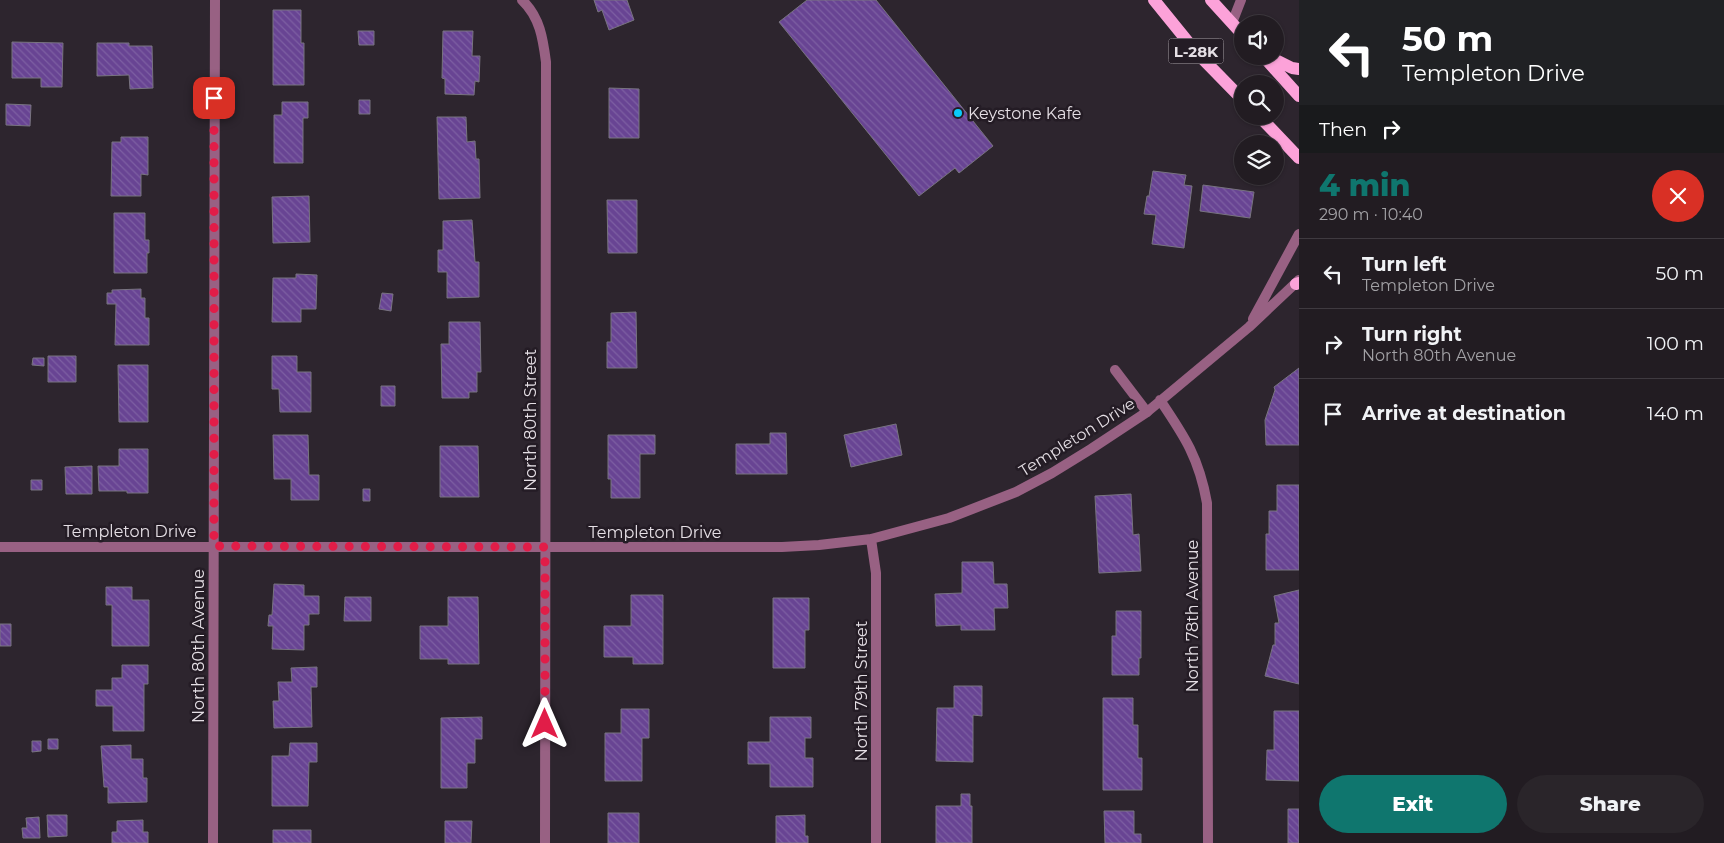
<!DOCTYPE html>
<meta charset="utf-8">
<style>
body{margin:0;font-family:Montserrat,sans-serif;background:#2a252a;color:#f1f3f6;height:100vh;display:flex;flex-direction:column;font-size:19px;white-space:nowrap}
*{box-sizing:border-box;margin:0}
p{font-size:16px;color:#a2a1a5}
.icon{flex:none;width:28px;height:28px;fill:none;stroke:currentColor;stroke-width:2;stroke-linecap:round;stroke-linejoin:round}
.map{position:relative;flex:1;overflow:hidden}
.sheet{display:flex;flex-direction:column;background:#221c22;width:425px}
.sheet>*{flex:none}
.top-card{background:#202124;color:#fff;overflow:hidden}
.fabs{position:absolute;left:1234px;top:15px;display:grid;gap:10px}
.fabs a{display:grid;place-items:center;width:50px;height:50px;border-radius:50%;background:#221c22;box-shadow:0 1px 4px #0004,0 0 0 1px #3f3a40;font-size:25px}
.pin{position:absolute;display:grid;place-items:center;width:42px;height:42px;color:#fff;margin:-21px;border-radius:10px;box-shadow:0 2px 8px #0006}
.me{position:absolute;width:55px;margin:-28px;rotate:0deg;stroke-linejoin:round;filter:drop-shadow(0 0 4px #0008)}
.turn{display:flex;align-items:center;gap:18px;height:105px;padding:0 20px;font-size:22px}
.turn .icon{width:65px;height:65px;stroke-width:2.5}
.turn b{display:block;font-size:35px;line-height:42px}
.then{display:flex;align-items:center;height:48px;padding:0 20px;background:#0003;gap:10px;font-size:19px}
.round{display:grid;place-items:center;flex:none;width:52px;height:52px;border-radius:26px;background:#2a252a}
.headline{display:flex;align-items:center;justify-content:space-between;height:85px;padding:0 20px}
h1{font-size:30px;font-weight:800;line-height:38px;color:#0f766e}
.primary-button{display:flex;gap:10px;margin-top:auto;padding:10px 20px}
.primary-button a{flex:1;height:58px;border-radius:30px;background:#0f766e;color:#fff;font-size:20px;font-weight:800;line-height:58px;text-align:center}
.primary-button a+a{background:#2a252a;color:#f1f3f6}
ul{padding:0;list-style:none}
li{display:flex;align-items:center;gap:15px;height:70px;padding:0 20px;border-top:1px solid #3f3a40}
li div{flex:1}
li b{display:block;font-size:19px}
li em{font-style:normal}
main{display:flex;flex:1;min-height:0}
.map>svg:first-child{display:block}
</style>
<main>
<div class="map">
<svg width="1299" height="843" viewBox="0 0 1299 843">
<defs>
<pattern id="building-back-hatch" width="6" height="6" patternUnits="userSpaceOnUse" patternTransform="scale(1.25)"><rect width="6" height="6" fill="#684493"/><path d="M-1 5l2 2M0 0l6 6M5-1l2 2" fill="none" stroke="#7d5fa2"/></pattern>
</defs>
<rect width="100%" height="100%" fill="#2d252e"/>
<!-- building -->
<path fill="url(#building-back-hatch)" stroke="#787480" d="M594,0h33l7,20 -25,10 -7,-20 -4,2z
M807,0h69l117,146 -34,27 -4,-5 -36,28 -140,-174z
M273,10h28v33h3v42h-31z
M358,31h16v14h-15z
M443,31h30l-1,25h8l-1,26 -4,-1 -1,14 -29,-1v-15l-3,-1z
M12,42l51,1 -1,44h-21v-9h-29z
M97,43h32v3h23l1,42 -23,1 -1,-14 -32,1z
M609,88l30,1v49h-30z
M359,100h11v14h-11z
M282,102h26v16h-5v45h-29v-48h8z
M6,104l25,1 -1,21 -24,-1z
M437,117h29l1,25 8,-1 1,18h3l1,39 -41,1z
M121,137h27v38l-7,-1v22h-30l1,-54h9z
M1153,171l33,4 -2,10 8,1 -8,62 -32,-4 4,-29 -12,-1 3,-18h2z
M1203,185l51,7 -4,26 -50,-7z
M309,196l1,46 -37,1 -1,-46z
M607,200h30v53h-29z
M114,213h31v27h4v13h-2v20h-33z
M472,220l3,42h4v35l-32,1v-26h-9v-22h5v-29z
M296,274l21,1 -1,34h-15v13h-29l1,-44h23z
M141,289v9h4v20h4v27h-34l1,-41h-9v-11h5v-3z
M382,293l11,1 -2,17 -12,-2z
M636,312l1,56h-30v-26h4v-29z
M449,322h31l1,50h-4v20h-8v6h-27l-1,-54h8z
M48,356h28v26h-28z
M272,356h25v16h14v40h-31l-1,-23h-7z
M33,358h11v8l-12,-1z
M118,365h30v57h-29z
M1299,368v77h-33l-1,-25 10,-30 -1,-3z
M381,386h14v20h-14z
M896,424l6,31 -51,12 -7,-32z
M770,433h16l1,41h-51v-30h34z
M273,435h35l1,40h10v25h-28v-21h-17z
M608,435h47v19h-15v44h-29v-19h-3z
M440,446h38l1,51h-39z
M119,449h29v44h-21v-2h-28l-1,-25h21z
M92,466v28h-26l-1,-27z
M31,480h11v10h-11z
M1277,485h22v85h-33v-36h3v-23h8z
M363,489h7v12h-7z
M1131,494l2,41 6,-1 2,37 -42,2 -4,-77z
M962,562h31l1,22h13l1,24h-14l1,22h-34v-5l-25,1 -1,-32 27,-1z
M274,584l30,1v11h15v18h-10v11h-5v25l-32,-1 1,-23h-5l1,-11h3z
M106,587h26v13h17v46h-37v-41h-6z
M1299,590v94l-34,-8 8,-31h2v-22h4l-5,-27z
M631,595h32v69h-30v-7h-29v-31h27z
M345,597h26v24h-27z
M448,597h30l1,67h-31v-5h-28v-33h28z
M773,598h36v32h-4v38h-32z
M1116,611h25v47h-2v17h-27v-39h4z
M0,624h11v22h-11z
M122,665h26v19h-4v47h-31v-25h-17v-16h16v-12h10z
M317,667v20h-6l1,40 -38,1 -1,-27h6l-1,-19h14l-1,-14z
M954,686h28v30l-9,-1v47l-37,-1 1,-53h17z
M1103,698h30v27h5v33h4v32h-39z
M621,709h28v29h-7v43h-37v-48h16z
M1274,711h25v70l-33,-1 1,-30h7z
M482,717v22h-7v24h-8v25h-26v-70z
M770,717h41v21h-6v20h8v29h-43v-23h-22v-22h22z
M48,739h10v10h-10z
M32,741h9v10l-9,1z
M290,743h27v19h-8l-1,44h-36v-50h17z
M131,745v14h12v19h4v24l-39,1v-16h-4l-3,-41z
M961,794h9v12h2v37h-36v-37h25z
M1288,809h11v34h-11z
M1104,811h30v23h7v9h-36z
M608,813h31v30h-31z
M47,815h20v21l-19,1z
M805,815v21h3v7h-32v-27z
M39,817l1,21h-17l-1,-10h5l-1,-10z
M143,820v12h5v11h-36v-11h5v-11z
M445,821h27l-1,22h-26z
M273,830h38v13h-38z"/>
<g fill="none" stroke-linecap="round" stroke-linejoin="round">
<!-- service -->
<path stroke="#986183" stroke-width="10" d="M1232,23l9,-23
M1115,370l32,42"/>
<!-- minor -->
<path stroke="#986183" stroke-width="10" d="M522,0c18,17 21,39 24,62l-1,781
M1253,319l46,-85
M1160,400c25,37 39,58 47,103l1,340
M871,539l5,34v270
M0,547h782l37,-2 52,-6 78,-21 67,-26 36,-19 39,-24 56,-37 102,-85 50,-47
M213,843l2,-843"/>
<!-- primary -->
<path stroke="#fca2d9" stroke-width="12" d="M1154,0l43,53 45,46
M1211,0l31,34
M1263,56l36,40
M1268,56l24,12 7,1
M1259,116l40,42
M1296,284l3,-1"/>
</g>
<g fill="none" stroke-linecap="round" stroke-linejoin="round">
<!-- route -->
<path stroke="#e11d48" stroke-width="9" stroke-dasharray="0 16.2" d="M214,98v448l331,1v177"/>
</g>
<!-- markers -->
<circle fill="#0acafa" stroke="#241c25" stroke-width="2" cx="958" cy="113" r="5"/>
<g text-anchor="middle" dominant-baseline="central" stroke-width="5" stroke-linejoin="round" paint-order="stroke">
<!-- shield labels -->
<rect fill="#241c25" stroke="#aba4ab" stroke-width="1" x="1168.5" y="38.5" width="55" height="25" rx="4"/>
<g font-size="15" font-weight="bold" fill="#e5dfe5">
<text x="1196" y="51">L-28K</text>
</g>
<!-- poi labels -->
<g font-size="16" fill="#e5dfe5" stroke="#241c25" text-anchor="start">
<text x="968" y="113">Keystone Kafe</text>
</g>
<!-- street labels -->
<g font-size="16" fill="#e5dfe5" stroke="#241c25">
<text transform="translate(530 420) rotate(-90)">North 80th Street</text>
<text transform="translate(1077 437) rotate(-32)">Templeton Drive</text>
<text x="130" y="531">Templeton Drive</text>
<text x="655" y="532">Templeton Drive</text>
<text transform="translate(1192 616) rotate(-90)">North 78th Avenue</text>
<text transform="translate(198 646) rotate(-90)">North 80th Avenue</text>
<text transform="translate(861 691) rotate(-90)">North 79th Street</text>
</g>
</g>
</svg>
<div class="fabs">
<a><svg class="icon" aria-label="sound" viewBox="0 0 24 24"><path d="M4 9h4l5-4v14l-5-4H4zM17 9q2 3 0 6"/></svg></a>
<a><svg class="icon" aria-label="search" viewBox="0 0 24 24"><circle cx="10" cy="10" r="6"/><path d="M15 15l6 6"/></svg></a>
<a><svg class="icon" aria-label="layers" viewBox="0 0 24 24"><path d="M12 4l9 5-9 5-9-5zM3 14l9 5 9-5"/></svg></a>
</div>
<div class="pin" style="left:214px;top:98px;background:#d93025"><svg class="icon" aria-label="arrive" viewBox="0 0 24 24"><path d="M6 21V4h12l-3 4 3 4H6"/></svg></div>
<svg class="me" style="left:545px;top:724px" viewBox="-20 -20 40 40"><path d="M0-17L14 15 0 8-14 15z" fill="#e11d48" stroke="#fff" stroke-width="4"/></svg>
</div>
<section class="sheet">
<div class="top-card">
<div class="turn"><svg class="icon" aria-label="left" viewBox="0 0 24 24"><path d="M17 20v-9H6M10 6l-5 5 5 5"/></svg><div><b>50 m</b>Templeton Drive</div></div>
<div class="then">Then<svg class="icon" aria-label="right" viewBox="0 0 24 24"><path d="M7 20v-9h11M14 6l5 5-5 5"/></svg></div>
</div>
<div class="headline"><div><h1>4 min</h1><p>290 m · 10:40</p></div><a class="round" style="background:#d93025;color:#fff"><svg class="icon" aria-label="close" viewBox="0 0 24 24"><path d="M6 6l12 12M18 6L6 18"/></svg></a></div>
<ul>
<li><svg class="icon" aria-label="left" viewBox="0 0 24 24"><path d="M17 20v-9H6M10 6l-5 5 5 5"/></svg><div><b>Turn left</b><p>Templeton Drive</p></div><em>50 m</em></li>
<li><svg class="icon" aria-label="right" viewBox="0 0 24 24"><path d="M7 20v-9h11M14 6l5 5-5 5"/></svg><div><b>Turn right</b><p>North 80th Avenue</p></div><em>100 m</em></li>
<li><svg class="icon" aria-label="arrive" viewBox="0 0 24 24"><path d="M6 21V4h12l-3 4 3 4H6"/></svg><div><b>Arrive at destination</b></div><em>140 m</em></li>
</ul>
<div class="primary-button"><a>Exit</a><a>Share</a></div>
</section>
</main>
